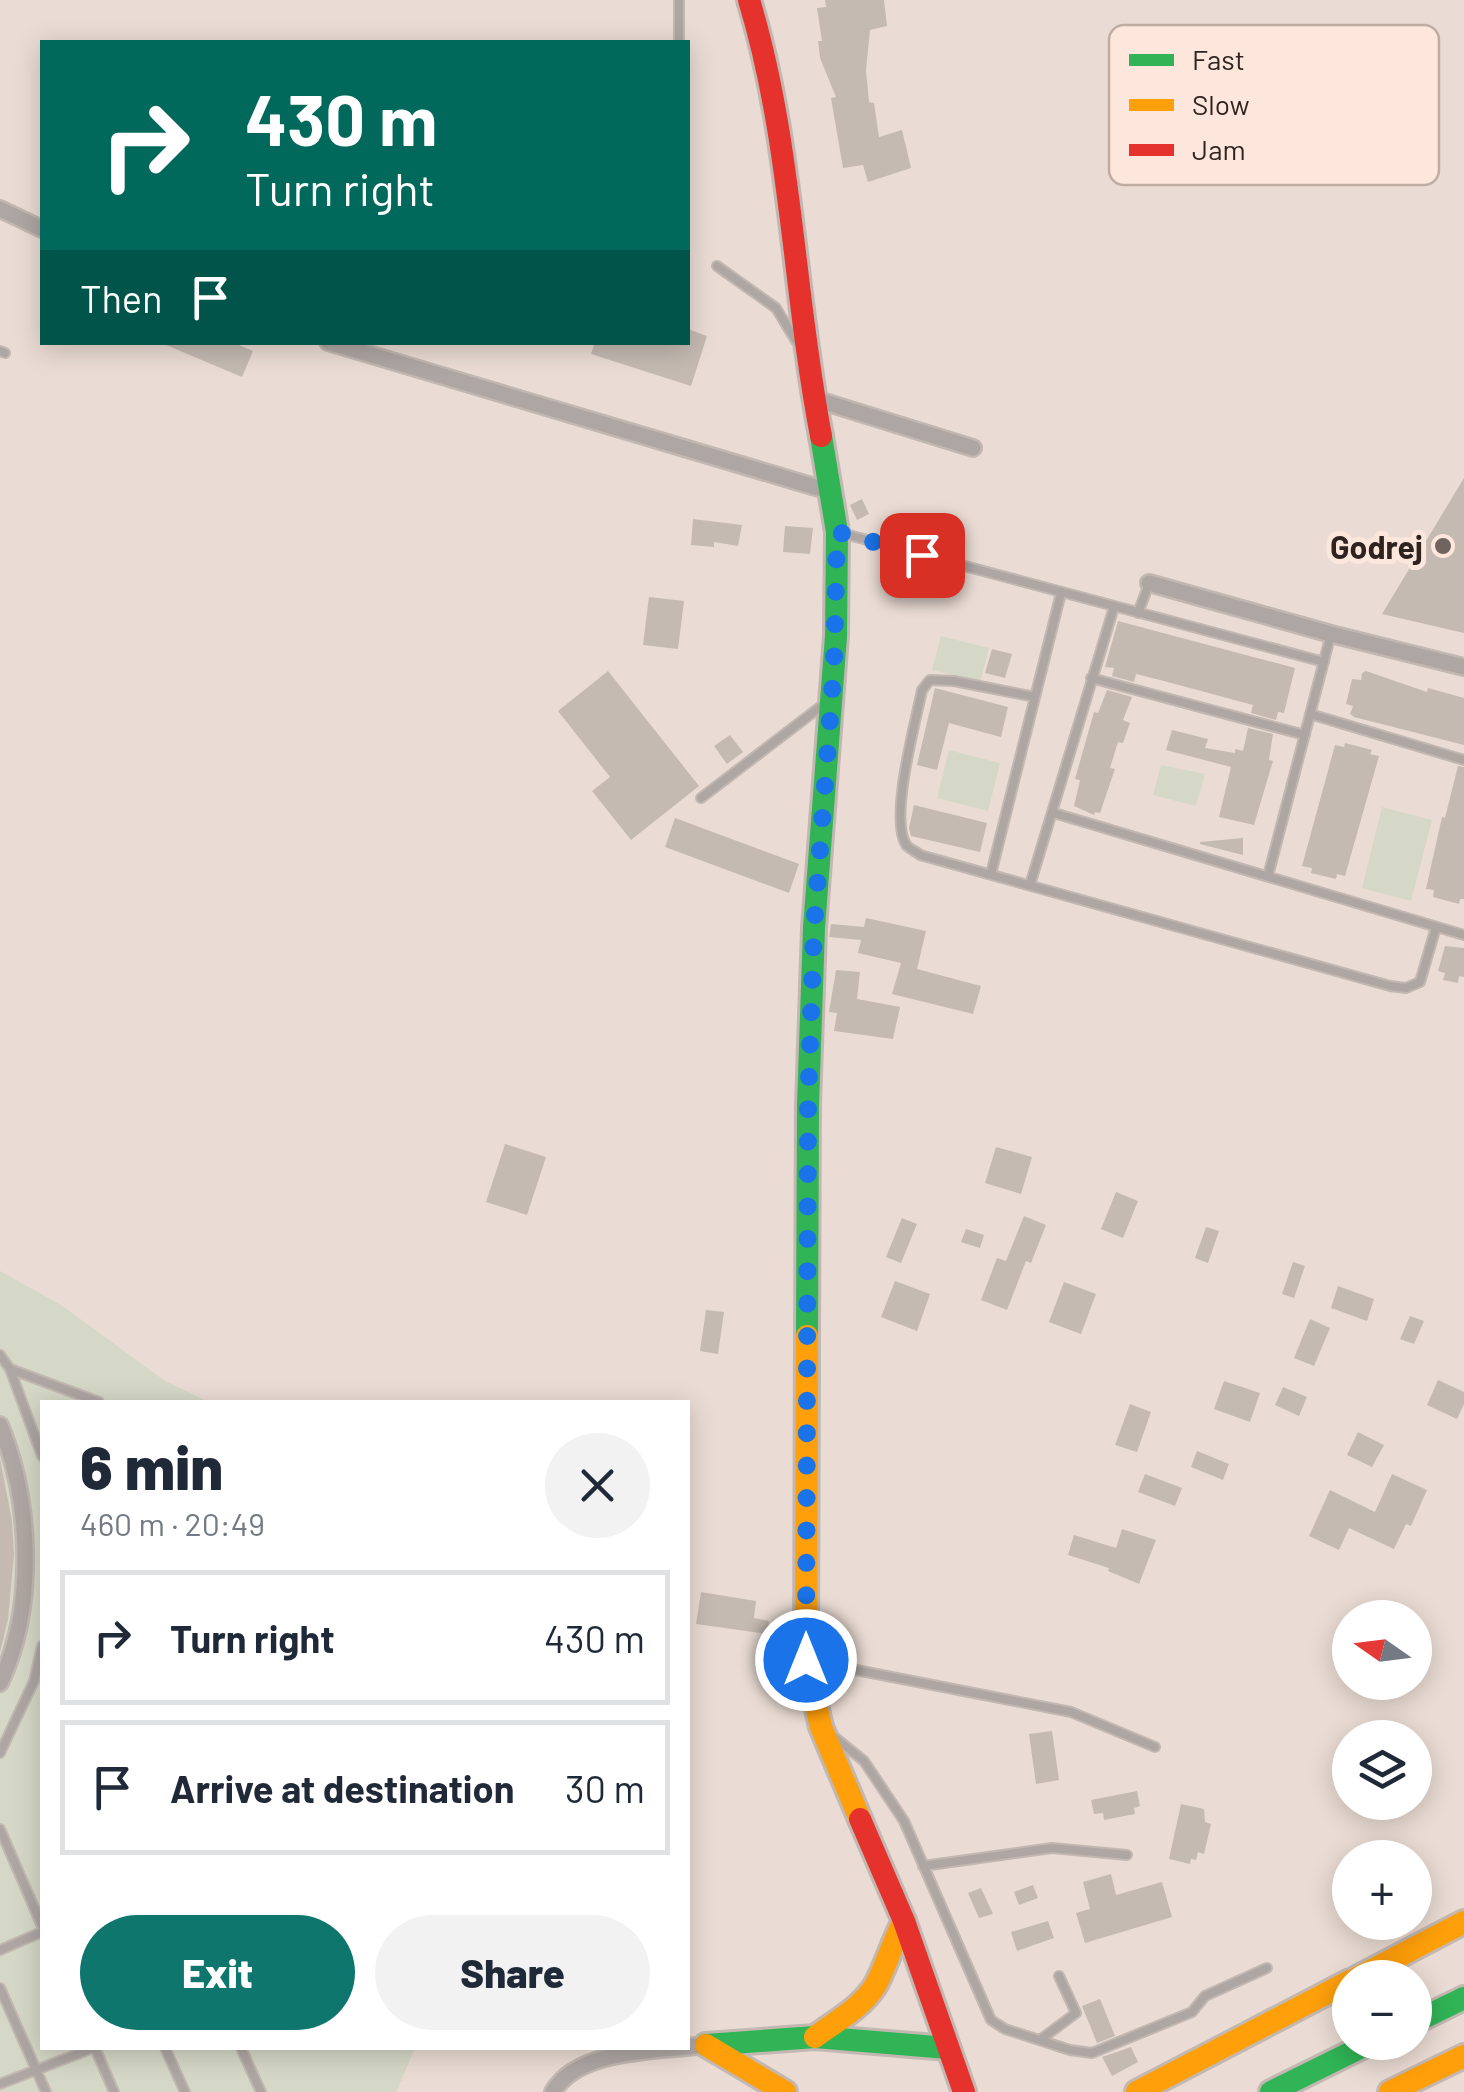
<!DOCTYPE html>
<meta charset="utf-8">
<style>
body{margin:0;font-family:Barlow,sans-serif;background:#f2f2f3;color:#1f2937;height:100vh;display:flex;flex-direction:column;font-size:38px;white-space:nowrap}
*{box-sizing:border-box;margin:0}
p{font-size:32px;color:#747a83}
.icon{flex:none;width:55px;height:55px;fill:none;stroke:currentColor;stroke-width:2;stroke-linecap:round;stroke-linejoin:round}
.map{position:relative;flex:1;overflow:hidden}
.side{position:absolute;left:40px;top:1400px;width:650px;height:650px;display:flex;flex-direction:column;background:#fff;border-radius:0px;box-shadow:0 5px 25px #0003}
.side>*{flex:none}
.top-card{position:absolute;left:40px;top:40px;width:650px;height:305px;border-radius:0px;box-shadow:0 5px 25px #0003;background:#00695c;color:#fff;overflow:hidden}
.needle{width:65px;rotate:284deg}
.controls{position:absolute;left:1332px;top:1600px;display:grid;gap:20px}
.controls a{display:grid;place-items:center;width:100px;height:100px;border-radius:50%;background:#fff;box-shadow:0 5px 25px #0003;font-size:50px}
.pin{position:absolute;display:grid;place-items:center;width:85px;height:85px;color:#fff;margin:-42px;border-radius:20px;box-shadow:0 5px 15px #0006}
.me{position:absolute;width:110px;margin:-55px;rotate:0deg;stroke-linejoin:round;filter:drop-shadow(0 0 8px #0008)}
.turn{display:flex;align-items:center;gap:35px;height:210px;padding:0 40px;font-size:45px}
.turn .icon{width:130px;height:130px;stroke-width:2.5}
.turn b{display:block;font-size:70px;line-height:85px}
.then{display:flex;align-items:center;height:95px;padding:0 40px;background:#0003;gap:20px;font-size:38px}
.round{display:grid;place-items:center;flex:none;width:105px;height:105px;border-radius:52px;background:#f2f2f3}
.overview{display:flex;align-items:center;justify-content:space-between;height:170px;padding:0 40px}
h1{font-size:60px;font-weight:800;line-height:75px}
.primary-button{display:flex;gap:20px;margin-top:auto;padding:20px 40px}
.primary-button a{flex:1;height:115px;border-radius:60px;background:#0f766e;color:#fff;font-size:40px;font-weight:800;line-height:115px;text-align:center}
.primary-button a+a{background:#f2f2f3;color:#1f2937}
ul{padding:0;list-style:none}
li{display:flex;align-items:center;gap:30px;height:135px;margin:0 20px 15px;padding:0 20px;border:5px solid #e0e1e3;border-radius:0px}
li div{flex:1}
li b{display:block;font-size:38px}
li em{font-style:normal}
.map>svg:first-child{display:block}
</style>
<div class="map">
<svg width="1464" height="2092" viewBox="0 0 1464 2092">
<rect width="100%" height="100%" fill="#eadcd4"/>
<!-- green -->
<path fill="#d5d8c6" d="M941,636l48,12 -9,34 -48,-12z
M949,750l51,13 -12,48 -51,-13z
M1161,765l44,9 -9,32 -43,-11z
M1382,807l50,13 -21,81 -49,-13z
M0,1271l61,34 104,76 44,21h-167v646h373l-19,44h-396z"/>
<!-- building -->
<path fill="#c4bab2" d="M825,0h59l3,26 -17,4 -4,40 3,32 5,1 5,34 23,-7 9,38 -43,14 -5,-17 -20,3 -12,-70 5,-1 -16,-39 -2,-17h4l-5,-33 9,-1z
M688,329l19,7 -16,50 -100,-32 4,-12h93z
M159,342h73l21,9 -11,26z
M1464,478v155l-82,-19z
M862,499l7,15 -12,6 -7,-15z
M693,519l49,6 -4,21 -24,-4v5l-23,-2z
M785,526l28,2 -3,26 -27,-2z
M649,597l35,4 -6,48 -35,-4z
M1118,621l177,47 -11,45 -6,-1 -2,8 -25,-7 2,-8 -89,-24 -28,-7 -2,8 -22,-6 2,-8 -9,-1z
M992,649l20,5 -7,24 -20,-5z
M608,671l91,115 -68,54 -39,-49 18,-14 -52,-66z
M1366,671l61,21 1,-4 36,10v47l-110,-28 -4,-3 3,-8 -7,-2 6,-25 9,1 1,-7z
M935,688l73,19 -7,30 -52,-14 -12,47 -20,-5z
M1107,690l25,7 -9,23 7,3 -7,20 -5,-1 -8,26 5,1 -15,44 -5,-1 -1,3 -20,-9 6,-26 -5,-1 19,-67 4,1z
M1248,728l25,6 -4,26 4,1 -19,64 -35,-8 12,-50 -65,-17 6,-20 36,9 -3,9 30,5v-4l8,2z
M730,735l13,17 -16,12 -13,-18z
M1345,743l27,7 -2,4 9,2 -34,120 -8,-2 -1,5 -25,-6 1,-5 -10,-2 33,-121 9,2z
M1458,766l6,1v132h-4l-1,5 -26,-7 1,-7 -8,-1 16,-72 3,1z
M914,805l73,18 -7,29 -69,-16 -2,-8z
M675,818l124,46 -10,29 -124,-46z
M1243,838v17l-43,-11v-2z
M866,918l60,13 -9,38 64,17 -8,28 -81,-20 9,-31 -43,-10 3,-13 -32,-3 2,-13 33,3z
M1445,946l19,2v29l-5,-1 -1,7 -15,-3 2,-7 -7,-2z
M836,970l24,2 -3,27 43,8 -7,32 -59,-8 3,-18 -8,-1z
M505,1144l41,13 -19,58 -41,-13z
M996,1147l36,10 -11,37 -36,-11z
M1116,1192l22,9 -15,37 -22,-9z
M1024,1216l22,9 -15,38 -5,-2 -19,49 -26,-10 16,-42 9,3z
M902,1218l15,6 -16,39 -15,-6z
M1206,1227l13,4 -11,32 -13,-5z
M966,1229l18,6 -4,13 -19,-6z
M1293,1262l12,4 -11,32 -12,-4z
M895,1281l35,13 -13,37 -36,-14z
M1064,1282l32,12 -15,40 -32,-12z
M1338,1286l36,13 -7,22 -36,-13z
M706,1310l18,2 -6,42 -18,-3z
M1410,1316l14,5 -10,23 -14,-5z
M1310,1319l20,9 -16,38 -20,-8z
M1438,1380l26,12v12l-7,15 -30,-14z
M1224,1381l36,12 -10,29 -36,-13z
M1283,1387l24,10 -8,19 -24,-11z
M1130,1404l21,8 -14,40 -22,-7z
M1358,1432l26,13 -12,22 -25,-12z
M1197,1451l32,13 -6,16 -32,-13z
M0,1459l12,62 2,33 -6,65 -8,33z
M1145,1474l37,14 -7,18 -37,-14z
M1392,1474l35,16 -16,36 -5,-2 -12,25 -45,-21 -10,22 -30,-14 21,-46 45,22z
M1122,1529l34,11 -17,44 -31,-13 1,-3 -41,-13 6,-20 42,13z
M701,1592l55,9 -2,17 15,3 -2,13 -71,-10z
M1052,1731l7,49 -23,4 -7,-50z
M1137,1791l3,15 -6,2 1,6 -31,6 -1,-7 -9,1 -3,-14z
M1181,1804l23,5 1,13 6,2 -7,30 -6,-2 -2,8 -5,-1 -1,5 -21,-5z
M1111,1874l5,21 46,-13 10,35 -87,26 -9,-30 14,-4 -7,-27z
M1033,1885l5,13 -19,7 -5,-13z
M981,1888l12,26 -14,4 -11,-25z
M1048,1921l6,17 -37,13 -6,-19z
M1100,1999l15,37 -18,7 -15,-37z
M1131,2047l7,15 -26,14 -10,-19z"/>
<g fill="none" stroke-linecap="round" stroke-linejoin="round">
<defs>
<path id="lane" d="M679,0v42
M717,266l59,42 20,33
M0,351l5,2
M841,533l483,129
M1138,613l11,-29
M1091,678l214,57
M1035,697l-81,-16 -24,-1 -8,10c-6,31 -34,131 -15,156 3,3 10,6 13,9l470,131 16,2 14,-6 16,-55
M1310,714l154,46
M701,798l123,-94
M1054,813l410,122
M991,874l70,-281
M1268,876l63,-242
M1030,885l84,-278
M0,1355l10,14 32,87
M10,1369l89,33
M810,1661l261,51 84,35
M833,1736l31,25 40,60 87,199 14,9 65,21 22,3 100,-41 13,-16 62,-28
M0,1753l34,-72 8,-35
M0,1829l42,97
M923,1866l129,-18 75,7
M0,1950l42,-18
M0,1988l46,104
M1040,2040l36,-27 -17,-37
M95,2048l19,44
M165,2048l20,44
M241,2048l20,44
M0,2084l93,-36"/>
<path id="street" d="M0,209l42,20
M328,342l504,150
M815,399l158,49
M1149,583l182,51 133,33
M0,1425c31,75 36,183 0,258
M553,2092c25,-44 108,-41 153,-47"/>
<path id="fast" d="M807,1336l1,-231 6,-177 22,-292 1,-104 -16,-96
M1415,2022l49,-24
M706,2045l109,-8 133,11
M1271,2092l101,-50"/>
<path id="slow" d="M807,1336l-1,324 15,67 39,92
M1357,1978l107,-56
M815,2037c20,-15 46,-29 60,-51 10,-17 18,-45 29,-65
M706,2045l79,47
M1137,2092l213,-111
M1390,2092l74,-36"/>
<path id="jam" d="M749,0c43,142 44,291 72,436
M860,1819l44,102 60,171"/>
</defs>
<!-- lane casing -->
<use href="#lane" stroke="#c3b8b1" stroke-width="12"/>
<!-- street casing -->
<use href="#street" stroke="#c3b8b1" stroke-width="20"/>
<!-- fast casing -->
<use href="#fast" stroke="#c3b8b1" stroke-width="28"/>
<!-- slow casing -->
<use href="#slow" stroke="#c3b8b1" stroke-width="28"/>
<!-- jam casing -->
<use href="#jam" stroke="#c3b8b1" stroke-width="28"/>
<!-- lane -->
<use href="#lane" stroke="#aea6a3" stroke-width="8"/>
<!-- street -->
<use href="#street" stroke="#aea6a3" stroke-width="15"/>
<!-- fast -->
<use href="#fast" stroke="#30b455" stroke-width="22"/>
<!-- slow -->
<use href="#slow" stroke="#ff9f0a" stroke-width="22"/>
<!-- jam -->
<use href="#jam" stroke="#e5322d" stroke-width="22"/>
</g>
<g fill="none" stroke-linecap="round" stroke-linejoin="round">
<!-- route -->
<path stroke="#1a73e8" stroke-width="18" stroke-dasharray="0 32.4" d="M806,1660l2,-555 6,-177 20,-261 3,-135 85,23"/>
</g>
<!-- markers -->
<circle fill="#70645e" stroke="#fde7dc" stroke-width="4" cx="1443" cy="546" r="10"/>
<g text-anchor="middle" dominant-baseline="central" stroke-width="10" stroke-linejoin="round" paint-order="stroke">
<!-- poi labels -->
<g font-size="32" font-weight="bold" fill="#2e241f" stroke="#fde7dc" text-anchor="end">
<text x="1423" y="546">Godrej</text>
</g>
</g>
<!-- legend -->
<rect x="1109" y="25" width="330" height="160" rx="15" fill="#fde7dc" stroke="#bfaca3" stroke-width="2.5"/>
<rect x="1129" y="54" width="45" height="12" fill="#30b455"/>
<rect x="1129" y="99" width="45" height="12" fill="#ff9f0a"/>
<rect x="1129" y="144" width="45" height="12" fill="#e5322d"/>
<g font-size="28" fill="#2e241f">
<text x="1192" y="70">Fast</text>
<text x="1192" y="115">Slow</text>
<text x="1192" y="160">Jam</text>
</g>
</svg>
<div class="controls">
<a><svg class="needle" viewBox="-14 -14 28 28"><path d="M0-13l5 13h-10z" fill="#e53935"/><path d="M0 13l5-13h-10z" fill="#747a83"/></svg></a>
<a><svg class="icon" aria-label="layers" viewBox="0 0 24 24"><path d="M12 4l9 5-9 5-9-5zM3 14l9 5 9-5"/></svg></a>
<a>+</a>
<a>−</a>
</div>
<div class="pin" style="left:922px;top:555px;background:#d93025"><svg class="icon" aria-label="arrive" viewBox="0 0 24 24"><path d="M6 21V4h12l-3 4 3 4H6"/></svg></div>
<svg class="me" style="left:806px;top:1660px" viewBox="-20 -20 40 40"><circle r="17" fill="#1a73e8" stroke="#fff" stroke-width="3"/><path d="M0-11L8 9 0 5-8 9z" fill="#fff"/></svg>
<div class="top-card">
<div class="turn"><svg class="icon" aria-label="right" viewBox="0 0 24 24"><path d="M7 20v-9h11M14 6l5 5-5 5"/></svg><div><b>430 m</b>Turn right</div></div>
<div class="then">Then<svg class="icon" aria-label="arrive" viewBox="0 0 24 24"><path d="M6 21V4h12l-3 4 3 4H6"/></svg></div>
</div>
<section class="side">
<div class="overview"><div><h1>6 min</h1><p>460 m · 20:49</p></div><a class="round"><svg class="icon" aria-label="close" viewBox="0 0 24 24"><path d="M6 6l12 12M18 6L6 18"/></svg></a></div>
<ul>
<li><svg class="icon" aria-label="right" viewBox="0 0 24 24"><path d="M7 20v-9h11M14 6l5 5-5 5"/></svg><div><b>Turn right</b></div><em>430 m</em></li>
<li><svg class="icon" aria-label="arrive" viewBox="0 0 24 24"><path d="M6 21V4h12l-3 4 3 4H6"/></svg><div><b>Arrive at destination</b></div><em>30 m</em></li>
</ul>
<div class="primary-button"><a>Exit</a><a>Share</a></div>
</section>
</div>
